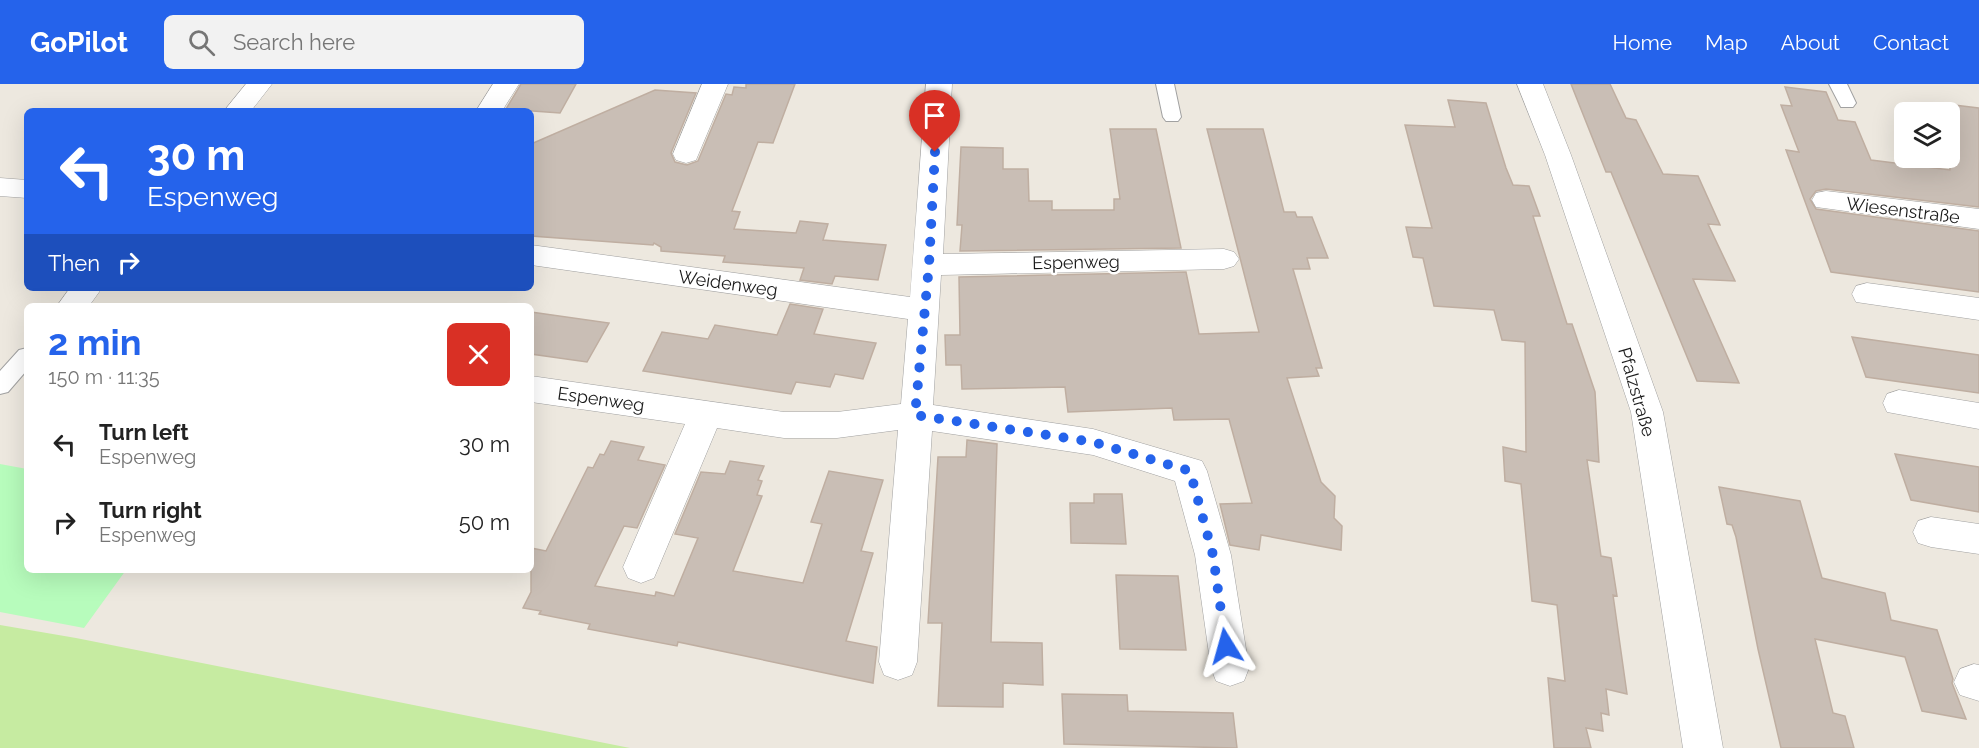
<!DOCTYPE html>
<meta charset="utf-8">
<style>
body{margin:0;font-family:Raleway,sans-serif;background:#f2f2f2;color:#222;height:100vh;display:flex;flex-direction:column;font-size:22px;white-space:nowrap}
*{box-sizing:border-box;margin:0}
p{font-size:20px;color:#767676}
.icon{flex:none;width:33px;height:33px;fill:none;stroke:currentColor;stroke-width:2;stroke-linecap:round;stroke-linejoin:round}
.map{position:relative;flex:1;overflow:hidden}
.sheet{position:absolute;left:24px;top:219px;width:510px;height:270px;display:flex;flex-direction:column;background:#fff;border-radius:9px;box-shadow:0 6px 24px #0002}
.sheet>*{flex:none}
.guide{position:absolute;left:24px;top:24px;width:510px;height:183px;border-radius:9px;box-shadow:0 6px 24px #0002;background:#2563eb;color:#fff;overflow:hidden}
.tools{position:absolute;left:1894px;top:18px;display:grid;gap:12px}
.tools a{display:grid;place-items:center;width:66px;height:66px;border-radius:9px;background:#fff;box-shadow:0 6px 24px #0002;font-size:30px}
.pin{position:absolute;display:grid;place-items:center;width:51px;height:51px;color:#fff;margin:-62px -26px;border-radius:50% 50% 50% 0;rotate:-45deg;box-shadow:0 0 6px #0007}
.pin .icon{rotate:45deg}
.me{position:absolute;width:66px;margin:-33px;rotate:352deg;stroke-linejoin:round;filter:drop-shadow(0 0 4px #0008)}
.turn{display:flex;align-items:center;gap:21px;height:126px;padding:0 24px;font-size:27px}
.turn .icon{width:78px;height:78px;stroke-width:2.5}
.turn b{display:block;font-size:42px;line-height:51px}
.then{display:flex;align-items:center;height:57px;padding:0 24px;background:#0003;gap:12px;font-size:22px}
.round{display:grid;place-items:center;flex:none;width:63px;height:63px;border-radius:9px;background:#f2f2f2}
.head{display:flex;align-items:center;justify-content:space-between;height:102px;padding:0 24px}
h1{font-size:36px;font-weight:700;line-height:45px;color:#2563eb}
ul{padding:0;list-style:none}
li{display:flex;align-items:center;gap:18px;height:78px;padding:0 24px}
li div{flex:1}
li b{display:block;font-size:22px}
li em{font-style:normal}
header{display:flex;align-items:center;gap:36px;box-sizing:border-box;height:84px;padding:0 30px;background:#2563eb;color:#fff}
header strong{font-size:28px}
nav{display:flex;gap:33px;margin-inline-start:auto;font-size:21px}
.search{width:420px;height:54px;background:#f2f2f2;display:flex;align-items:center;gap:15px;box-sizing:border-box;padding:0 21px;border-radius:9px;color:#767676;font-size:22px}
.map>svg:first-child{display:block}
</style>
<header>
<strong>GoPilot</strong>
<div class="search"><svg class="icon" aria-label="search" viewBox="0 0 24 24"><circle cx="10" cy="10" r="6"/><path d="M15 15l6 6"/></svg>Search here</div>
<nav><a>Home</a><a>Map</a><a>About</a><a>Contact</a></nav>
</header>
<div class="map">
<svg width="1979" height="664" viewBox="0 0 1979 664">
<rect width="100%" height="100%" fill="#ede8df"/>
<!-- grass -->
<path fill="#c6eba1" d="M0,541l76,13 554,110h-630z"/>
<!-- park -->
<path fill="#b7fcbc" d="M0,380l27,5v101h99l-42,58 -84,-16z"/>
<!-- building -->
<path fill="#c9beb5" stroke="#bfaea1" stroke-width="1.5" d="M521,0h55l-16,29 -54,-4z
M746,0h49l-22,59 -15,-1 -26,69 8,1 -6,17 62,4 4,-12 28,3 -5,16 63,5 -8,35 -43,-4 -3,8 -32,-4 4,-12 -81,-6 2,-6 -64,-5v-4l-7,-4 -1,2 -122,-9v-92l124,-54 41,3 -25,60 4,9 12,3 11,-4 28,-67 6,1 2,-8 12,1z
M1571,0h39l16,34 10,2 27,54 35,2 22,49 -12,-1 27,57 -42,-2 46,104 -42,-2 -86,-209h-5z
M1785,3l41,5 12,28 17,2 16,38 79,10v-58h-8l-5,-9 42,5v99l-153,-18 -10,2 -6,8 6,10 163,22v61l-148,-20 -45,-122 13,2 -18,-47 11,1z
M1448,16l38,3 20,65 7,17 16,1 11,30h-7l34,108h5l23,68 4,70 -12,-2 14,96 10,2 6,38 -4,-1 14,99 -21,-5 3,26 -8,-2 2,18 -17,-3 5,20h-37l-6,-70 17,3 -8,-76 -25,-4 -11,-117 -16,-3 -2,-34 23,5 -1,-110 -23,-2 -8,-30 -60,-4 -11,-48 -10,-1 -7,-30 26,1 -27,-103 50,2z
M1110,45h46l25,119 -221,3 2,-26h-5l4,-78 42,1v21h25l1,32h23v9h62v-11h6z
M1207,45h56l21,83h11l2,5h15l16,41h-21l3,11h-17l29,99h-6l3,8 -32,2 34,104 14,14 -1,22 8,8 -1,24 -80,-15 -2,15 -29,-5 -10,-41 32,-1 -23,-84 -55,1 -2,-12 -104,4 -3,-25 -103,2 -1,-24h-15l-1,-30h15l-1,-58 227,-5 13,62 60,-2z
M790,220l33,5 -9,25 62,9 -13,36 -28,-5 -5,13 -34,-5 -5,12 -148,-23 19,-39 46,7 7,-14 62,10z
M531,228l78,11 -22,39 -56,-8z
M1852,253l127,18v38l-113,-16z
M967,356l30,4 -6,198 51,1 1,42 -40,-2v24l-65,-1 4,-83h-14l10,-166h28z
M611,357l33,6 -6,13 27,5 -28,63 -13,-2 -29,60 60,10 1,-4 18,4 24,-58 -23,-4 26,-62 24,2 5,-13 34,5 -6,14 4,1 -5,14 5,1 -29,75 70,12 19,-59 -11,-2 18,-51 54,9 -22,71 12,2 -27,88 31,6 -4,36 -195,-41 -1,4 -89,-17 2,-5 -51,-10 2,-3 -18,-3 8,-16v-44l15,3 42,-84 5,1 7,-14 4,1z
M1895,370l84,13v45l-68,-12z
M1719,403l81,14 22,77 63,15 6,27 46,10 16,49 -1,4 14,36 -44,-8 -17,-54 -90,-18 18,74 12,3 9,32h-73l-23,-99 -22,-112 -4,-12 -5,-1z
M1094,410h28l4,50 -55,-1 -1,-40h24z
M1116,491l62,1 8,74 -66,-1z
M1062,610l65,1 1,16 105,2 4,35 -173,-4z"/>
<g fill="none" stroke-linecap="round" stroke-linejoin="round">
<defs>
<path id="lane" d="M1156,0h18l7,33 -3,4h-12l-3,-4z
M1829,0h18l9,19 -3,4h-12z
M27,264v22l-19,22 -8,2v-23l19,-21z"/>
<path id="street" d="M246,0h26l-21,27h-27z
M493,0h26l-17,27h-26z
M702,0h26l-32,76 -10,3 -10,-3 -3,-6z
M926,0h26l-9,170 281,-5 10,3 5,7 -5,7 -10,3 -283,6 -8,130 160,24 109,32 5,10 24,84 18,113 -5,13 -14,5 -14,-5 -5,-13 -16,-113 -20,-74 -82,-26 -161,-24 -15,231 -5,13 -14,5 -14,-5 -5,-13 19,-232 -61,8h-53l-67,-10 -63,150 -13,5 -13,-5 -5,-11 62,-143 -154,-22v-26l253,36h53l64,-8 7,-85 -377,-54v-20l379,52z
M1517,0h26l28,71 92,257 60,336h-40l-52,-336 -86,-257z
M0,94l27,2v18l-27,-2z
M1826,107l153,18v20l-163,-22 -4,-7 4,-7z
M1867,199l112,15v22l-123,-18 -4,-8 4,-8z
M70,204h32l-13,18h-32z
M1899,306l80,13v26l-92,-17 -4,-9 4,-9z
M1931,433l48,7v30l-48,-7 -13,-4 -5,-11 5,-11z
M1974,580l5,1v36l-19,-6 -6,-13 6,-13z"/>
</defs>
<!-- lane casing -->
<use href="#lane" stroke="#a1a1a1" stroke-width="2"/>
<!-- street casing -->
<use href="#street" stroke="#a1a1a1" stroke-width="1"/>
<!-- lane -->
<use href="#lane" fill="#fff" fill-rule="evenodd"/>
<!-- street -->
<use href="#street" fill="#fff" fill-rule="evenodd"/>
</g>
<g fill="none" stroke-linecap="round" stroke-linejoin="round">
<!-- route -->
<path stroke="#2563eb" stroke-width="10" stroke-dasharray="0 18" d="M935,68l-6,113 -14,150 178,27 97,29 23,84 13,91"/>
</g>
<g text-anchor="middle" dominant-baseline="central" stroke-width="5" stroke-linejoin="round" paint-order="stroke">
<!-- street labels -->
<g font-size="18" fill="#1a1a1a" stroke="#fff">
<text transform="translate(1903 126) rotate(7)">Wiesenstraße</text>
<text transform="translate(1076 178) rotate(-1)">Espenweg</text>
<text transform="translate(728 199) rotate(8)">Weidenweg</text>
<text transform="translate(1637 308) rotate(74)">Pfalzstraße</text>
<text transform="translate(601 315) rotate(8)">Espenweg</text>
</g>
</g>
</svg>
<div class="tools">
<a><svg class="icon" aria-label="layers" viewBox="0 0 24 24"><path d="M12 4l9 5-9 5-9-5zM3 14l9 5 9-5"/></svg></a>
</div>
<div class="pin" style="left:935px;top:68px;background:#d93025"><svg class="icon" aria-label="arrive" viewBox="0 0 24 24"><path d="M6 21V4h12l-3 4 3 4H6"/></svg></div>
<svg class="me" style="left:1226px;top:562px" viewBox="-20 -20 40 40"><path d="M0-17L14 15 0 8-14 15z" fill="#2563eb" stroke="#fff" stroke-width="4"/></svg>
<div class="guide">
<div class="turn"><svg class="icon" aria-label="left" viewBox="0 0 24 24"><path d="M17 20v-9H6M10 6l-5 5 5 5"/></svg><div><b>30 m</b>Espenweg</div></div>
<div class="then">Then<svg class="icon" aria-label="right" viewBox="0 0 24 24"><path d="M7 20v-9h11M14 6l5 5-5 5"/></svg></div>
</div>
<section class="sheet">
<div class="head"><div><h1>2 min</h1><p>150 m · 11:35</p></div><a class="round" style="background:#d93025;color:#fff"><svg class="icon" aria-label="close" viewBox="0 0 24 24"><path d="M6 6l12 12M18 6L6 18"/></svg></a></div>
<ul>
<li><svg class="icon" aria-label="left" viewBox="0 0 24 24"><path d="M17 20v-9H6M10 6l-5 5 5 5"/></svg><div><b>Turn left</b><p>Espenweg</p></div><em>30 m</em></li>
<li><svg class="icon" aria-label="right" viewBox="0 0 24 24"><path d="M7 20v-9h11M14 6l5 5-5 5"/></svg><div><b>Turn right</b><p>Espenweg</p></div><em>50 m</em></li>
</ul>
</section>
</div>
